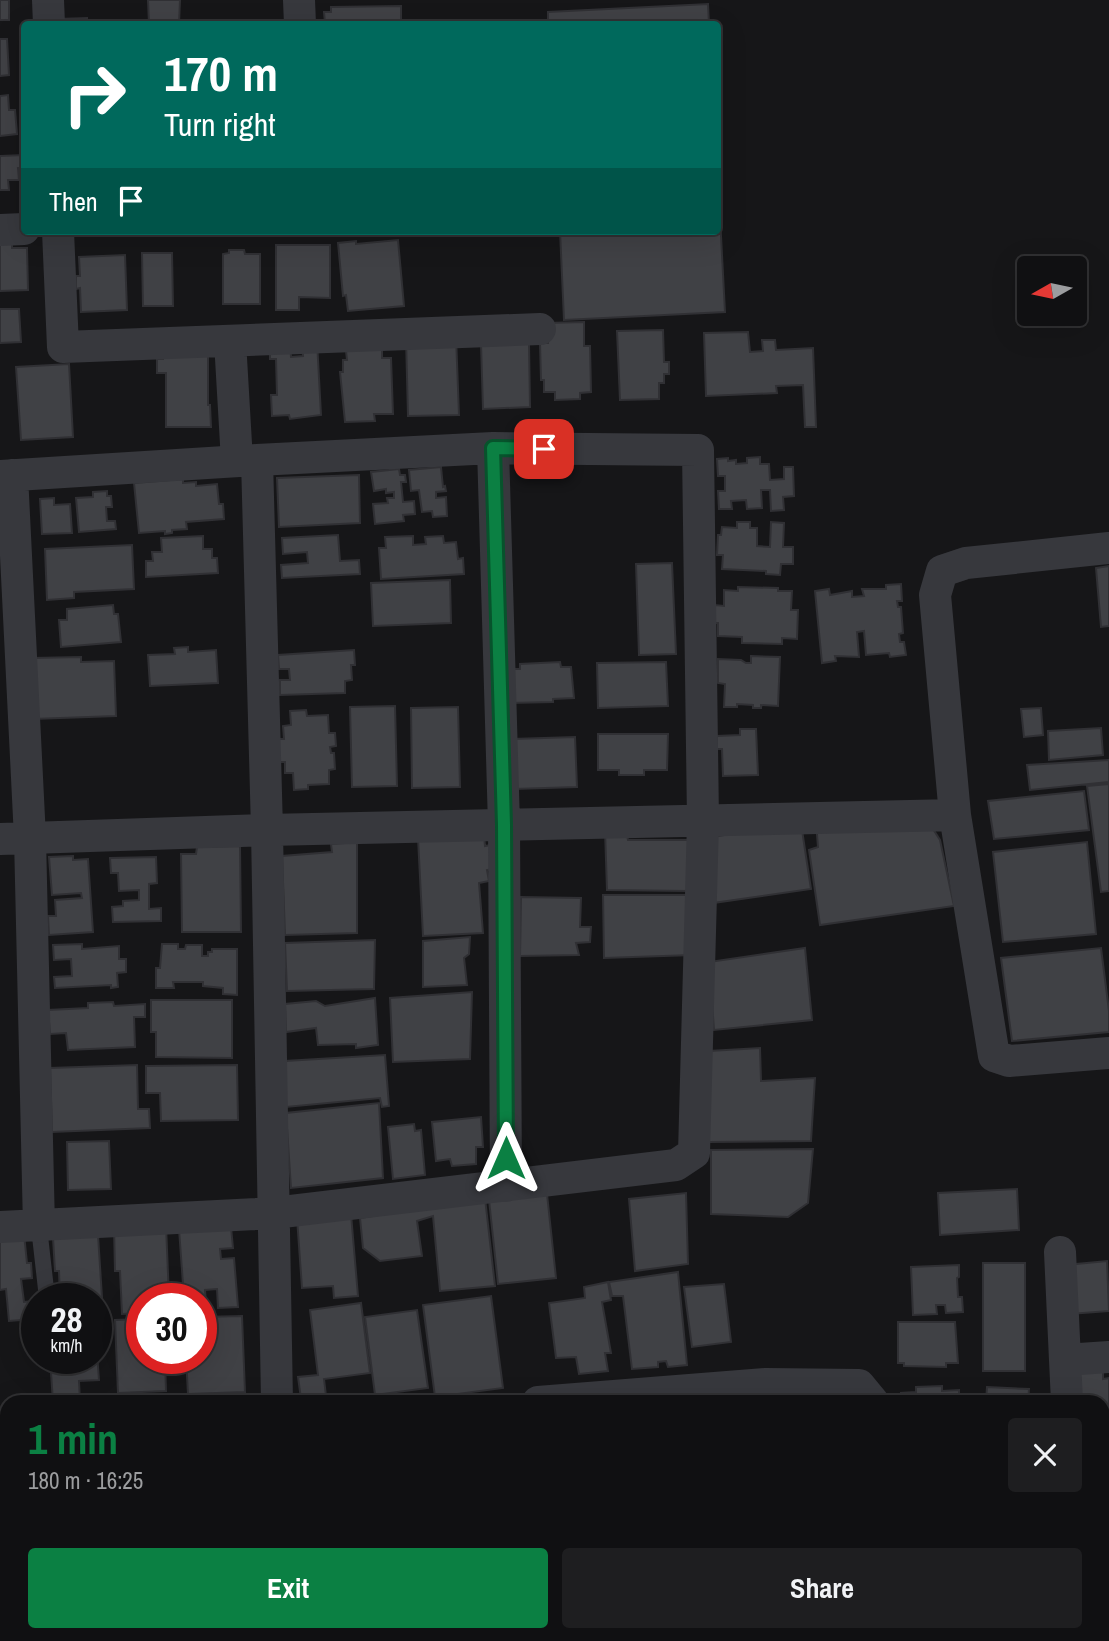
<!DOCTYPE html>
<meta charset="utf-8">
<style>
body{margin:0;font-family:"Archivo Narrow",sans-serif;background:#1e1e20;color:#f1f3f6;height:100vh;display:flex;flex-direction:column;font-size:26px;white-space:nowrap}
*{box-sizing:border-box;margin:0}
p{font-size:23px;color:#9c9d9f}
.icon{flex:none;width:38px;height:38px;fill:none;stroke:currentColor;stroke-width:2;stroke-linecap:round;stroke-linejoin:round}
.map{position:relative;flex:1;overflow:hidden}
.details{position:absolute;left:0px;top:1395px;width:1110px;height:247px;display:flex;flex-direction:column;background:#101012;border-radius:21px 21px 0 0;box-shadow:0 7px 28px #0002,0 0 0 2px #303032}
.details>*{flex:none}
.top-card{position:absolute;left:21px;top:21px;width:700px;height:214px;border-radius:7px;box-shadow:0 7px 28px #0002,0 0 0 2px #303032;background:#00695c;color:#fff;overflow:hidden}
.needle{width:46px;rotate:261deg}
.tools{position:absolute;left:1017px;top:256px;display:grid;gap:14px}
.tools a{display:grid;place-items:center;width:70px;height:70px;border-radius:7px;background:#101012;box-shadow:0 7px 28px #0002,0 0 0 2px #303032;font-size:35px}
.speed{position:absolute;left:21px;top:1283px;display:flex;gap:14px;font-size:35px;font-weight:700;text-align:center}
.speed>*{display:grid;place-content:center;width:91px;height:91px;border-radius:50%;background:#101012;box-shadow:0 7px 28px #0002,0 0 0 2px #303032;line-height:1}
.speed small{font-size:18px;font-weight:400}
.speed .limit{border:10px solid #d22;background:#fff;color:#111}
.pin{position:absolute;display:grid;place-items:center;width:60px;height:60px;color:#fff;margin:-30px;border-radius:14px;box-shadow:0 4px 10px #0006}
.me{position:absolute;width:77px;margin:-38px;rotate:0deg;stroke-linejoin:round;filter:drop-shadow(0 0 5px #0008)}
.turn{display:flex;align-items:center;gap:24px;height:147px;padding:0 28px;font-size:32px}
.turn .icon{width:91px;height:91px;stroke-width:2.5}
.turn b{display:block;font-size:49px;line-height:60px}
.then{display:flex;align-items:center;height:66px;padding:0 28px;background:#0003;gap:14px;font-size:26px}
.round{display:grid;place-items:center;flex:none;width:74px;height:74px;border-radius:7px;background:#1e1e20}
.overview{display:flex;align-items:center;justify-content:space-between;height:119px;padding:0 28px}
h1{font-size:42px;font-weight:700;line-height:52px;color:#0b8043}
.primary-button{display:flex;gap:14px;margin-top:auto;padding:14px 28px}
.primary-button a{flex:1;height:80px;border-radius:7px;background:#0b8043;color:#fff;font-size:28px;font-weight:700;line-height:80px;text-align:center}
.primary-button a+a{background:#1e1e20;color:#f1f3f6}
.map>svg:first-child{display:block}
</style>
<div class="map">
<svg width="1109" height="1641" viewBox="0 0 1109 1641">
<rect width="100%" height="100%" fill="#161618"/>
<!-- building -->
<path fill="#404145" stroke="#303034" stroke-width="2" d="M0,0h9v20h-9z
M148,0h32l-1,24h-30z
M708,4l1,20h-161v-12z
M401,6v18l-76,-1 -1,-11h7v-5z
M87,18v6h-28v-5z
M0,39h7l2,36 -9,1z
M8,95l1,15h6l2,24 -17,2v-40z
M24,155v13h-6l1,12h-11l1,10h-9v-34z
M718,179l7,133 -161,8 -4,-89h158z
M90,231h59v2l-58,2z
M299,231h94v1l-94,1z
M398,240l6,66 -56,5 -2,-16 -3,1 -5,-53 18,-2v3z
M0,241h12v7h15l1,42 -28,1z
M276,245h54v53l-31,-1v13h-23z
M229,250h15l1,4h15v50h-37v-50l6,-1z
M142,253h30l1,53h-30z
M125,255l2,55 -46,2 -1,-24 -4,1v-13h4l-1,-19z
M0,309h19l2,33 -21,1z
M584,322v24h6l1,46 -11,1v6l-25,1v-8h-11v-12h-3l-1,-37h8l-1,-20z
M663,330l1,32h5v12h-5v9h-5v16l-39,1 -3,-69z
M748,332l2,20 13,-1 -1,-11h13l1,10 37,-2 3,79h-11l-2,-42 -27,1 1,7 -71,3 -2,-63z
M456,336l3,79 -51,1 -2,-78z
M290,341l1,16 12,-1 -1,-14 15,-1 4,74 -31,4 -1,-4 -17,1 -1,-21h6l-1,-36h-6v-17z
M382,343v15h9l2,56h-19l1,7 -30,1 -5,-50h3v-12h4l-1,-9z
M529,343l1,64 -47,2 -2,-65z
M163,350h45v55h2l1,22h-45v-54h-9v-14h6z
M69,364l4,73 -52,3 -5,-73z
M760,457v7h9l1,16 14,-1v-12h9l1,29 -11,1 1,13 -13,1 -1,-21h-9l1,18 -15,1 -1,-9 -15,1 1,8h-13l-1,-18h7v-15h-7l-1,-17 11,-1v3l8,-1v4l11,-1v-5z
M441,467l2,20 2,-1 1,5 -10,1v6l10,-1 1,19 -14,1 -1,-6 -10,1 -3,-22 -8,1 -2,-21z
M399,469l1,6h5l1,7h-5l2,20 11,-1 1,13 -12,1 1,6 -29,3 -2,-20 15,-1 -1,-5h7v-6l-8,1v-4l-12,2 -3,-19z
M359,475l1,48 -81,4 -2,-49z
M183,479v4l13,-1v4l21,-2 2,20h4l1,15 -38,3 1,7 -15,1v3l-7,1v-3l-26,2 -5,-50z
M107,491v5h4l1,11h-6l1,14h8l1,8 -37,3 -3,-34 17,-1v-5z
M54,498v7l16,-1 2,29 -30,1 -2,-35z
M737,522h13v6h7v18l13,1 1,-25 13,1 -1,24h10v17h-12l-1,11 -14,-1v-3l-44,-2 1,-14h-6l1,-20h3l1,-8 15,1z
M338,535l2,26 19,-1 1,14 -78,4 -1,-13 27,-2 -1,-11 -24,2 -1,-16z
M203,536v13h9v9h5l1,15 -72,4v-16h7l-1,-9h10l-1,-14z
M413,536v9l13,-1 -1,-7 18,-1 1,7 12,-1 2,17 5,-1 1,16 -83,5 -2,-31h7l-1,-11z
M132,545l2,44 -60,3v6l-27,2 -2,-51z
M672,563l4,91 -37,1 -3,-91z
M1109,566v60l-8,1 -5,-59z
M450,580l1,43 -78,3 -2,-43z
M901,584l1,17h-5l1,6h3l2,26 -4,1 1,8h4l2,13 -16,2 -1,-4 -23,2 -2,-24 -7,1 2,25 -24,-1 1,5 -14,2 -7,-72 14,-2 1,6 22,-4v6l12,-1 -2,-7h24v-4z
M738,587l40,1v3h14l-1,19h7l-1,29 -15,-1v6l-40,-1v-6l-24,-1v-13h-4l1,-18 9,1v-16l14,1z
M113,605l1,9h4l3,28 -60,5 -2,-27h8v-11z
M188,647v5l28,-2 2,33 -68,3 -2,-31 27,-1 -1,-6z
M354,650l1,15h-4l1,15 -7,1v12l-65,2v-15h10l-1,-11h-10l-1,-14z
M751,656l29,1 -2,49 -17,-1v3h-8v-3l-16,-1v3h-13l1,-23 -7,-1v-24l23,1 5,3h5z
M81,657v5l33,-1 2,55 -83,3 -1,-61z
M560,662l1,5h10l3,31 -21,1v3l-44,1 -2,-34h13v-5z
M666,662l2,44 -70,2 -1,-45z
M395,706l2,80 -45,1 -2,-80z
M458,707l2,80 -48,1 -1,-80z
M1041,708l2,27 -19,2 -3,-28z
M306,710l1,6 21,-1 1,18h6l1,13 -6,1 1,6h3l1,16 -6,1v14l-21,1v4l-14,1 -1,-17h-8v-11h-6l-1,-23h6l-1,-13 8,-1 -1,-14z
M1101,728l2,27 -54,5 -1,-29z
M740,729h16l2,46 -35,1 -1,-27h-5v-13l23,-1z
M598,734h70l-1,36h-23v5h-25v-5h-21z
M575,737l2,50 -63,2 -2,-50z
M1109,760v22l-79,8 -3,-25z
M1109,784v107l-8,1 -14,-106z
M1084,791l5,39 -95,9 -6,-38z
M816,822l117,7 7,11 14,66 -134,19 -11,-75 9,-3z
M773,827l29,3 9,59 -98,14 -1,-66z
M605,830l21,1 2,9h62l-2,51 -81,-1z
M484,835l1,11 6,-1 2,24 -6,1 2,11 -10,2 4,50 -60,3 -5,-98z
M357,842v91l-72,2 -3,-79 50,-4 -1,-8z
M1087,842l9,92 -93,8 -10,-90z
M240,846l1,86h-59l-1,-78h15l1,-7z
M73,856v4l15,-1 5,73 -44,3 -1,-19h8l-1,-16 27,-2 -1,-5 -29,2 -3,-38z
M156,857l1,26 -8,1v25l12,-1v13l-48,1 -1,-15 11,-1v-5l16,-1v-10l-20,1 -1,-18h-7l-1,-15z
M603,895h91l-1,60 -89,3z
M521,897l60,1 -1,29h11l-1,15 -14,1 3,12 -59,1z
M470,937l-1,17 -5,4 3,27 -44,2v-46z
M375,940l-1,49 -87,2 -2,-48z
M82,944v5l37,-3v13h7v13l-9,1 1,14 -7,1v-3l-56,3 -1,-11 18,-1 -1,-17 -17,1 -1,-15z
M162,944h16v5h7l1,-4h16v11h6v-4h4v-3h25v46l-14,-1v-6l-20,-2v-4h-30l1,6h-18v-20h4z
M805,948l7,72 -98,10 -5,-68z
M1101,948l8,63v21l-97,9 -11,-83z
M472,992l-2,67 -77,3 -3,-64z
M375,998l3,47 -22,3v-4l-38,1 -2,-17 -30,4 -1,-28 31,-3 9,5z
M151,1000h81v58l-76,-1v-25h-5z
M113,1002l1,4 31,-2v13h-11l1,30 -67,3 -2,-17 -16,1 -2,-24 40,-2v-5z
M760,1048l1,33 54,-3 -4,63 -102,1v-91z
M385,1055l4,51 -7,1 -2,-9 -94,9 -1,-46z
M137,1065l1,44h11l1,19 -98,4 -2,-64z
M237,1065l1,55 -77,1 -1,-28h-14v-27z
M379,1103l4,75 -92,10 -5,-75z
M481,1117l2,30h-7v17l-24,2 -2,-7 -14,2 -4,-39z
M414,1124l1,7 6,-1 4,45 -32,4 -5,-52z
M109,1141l2,48 -43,1 -1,-48z
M813,1149l-5,54 -20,14 -77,-3v-64z
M1017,1189l2,41 -79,5 -2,-42z
M686,1193l2,71 -53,7 -6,-72z
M547,1194l9,84 -58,6 -9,-84z
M485,1198l10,88 -55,5 -7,-75 -16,5 5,35 -42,5 -17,-13 -3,-30z
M351,1214l7,82 -24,2 -1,-12 -31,2 -5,-70z
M166,1225l3,73h-27v15l-20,1 -2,-43h-5l-1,-44z
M231,1227l2,21 -13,1 1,10 13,-1 4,49 -20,1 -1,-19 -12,1 1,14h-5v-6h-17l-5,-69z
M24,1234l3,29h4l1,15 -11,1 3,23 8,-1 2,18 -25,2 -3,-32 -6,1v-54z
M98,1235l5,78h-7v-15h-36l-1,-27h-4l-2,-33z
M1107,1261l2,50 -39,3 -4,-49z
M983,1263h42v108h-42z
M959,1265v12l-2,1 1,19h4l1,15 -17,1 -1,-8h-9l1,9 -24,1 -2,-48z
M678,1272l9,93 -19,2 -2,-6 -8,1v5l-26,2 -9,-73h-11l-3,-14z
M608,1282l3,18 -9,2 9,51h-6l3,18 -29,3 -3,-17 -20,1 -7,-55 36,-5 -1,-11z
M724,1284l7,58 -39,5 -8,-60z
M491,1296l12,92 -68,9 -12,-92z
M361,1303l9,70 -46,6 2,17 -25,3 -3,-22 20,-2 -8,-65z
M417,1310l11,78 -53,7 -10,-78z
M242,1316l3,76 -57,2 -2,-36h15v-41z
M142,1319v39h23l1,33 -48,2 -3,-73z
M898,1322h57l3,41h-12v4l-42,-1v-3h-6z
M96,1324h6l1,22h-3v7h-3l2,27 -20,1 1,21h-27l-3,-44h46z
M1103,1362v17l6,-1v118l-7,1v-95h-5l2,-5 -21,1 1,-34z
M942,1386v5l17,-1v12h-57l-1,-9 15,-1v-5z
M987,1387l42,2 -1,13h-42z
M7,1455v68h-7v-67z
M5,1533v7h2v51l-7,1v-58z
M1102,1555h7v52h-7z
M1102,1628h7v13h-33v-7h26z
M188,1634l29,1 1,5 33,-2v3h-63z
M298,1634h64l1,7h-64z
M926,1634h106l1,7h-107z"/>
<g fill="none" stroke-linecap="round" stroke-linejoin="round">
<!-- lane -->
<path stroke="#37383d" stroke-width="16" d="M39,1227l8,71"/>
<!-- street -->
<path stroke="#37383d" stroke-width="32" d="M48,0l1,24
M299,0l1,24
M0,230l24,-1
M58,231l5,116 477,-18
M230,341l7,120
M493,448l11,377 2,361
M257,460l10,370 10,572
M12,475l18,363 9,389
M0,476l257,-16 236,-12 205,2 5,371 -9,332 -18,12 -402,48 -274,14
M1109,548l-143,15 -24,8 -7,24 20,220 39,241 15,5 100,-8
M0,839l267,-9 688,-15
M1060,1252l5,108 44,-3
M1065,1360l2,42
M538,1402l228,-18 93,1 14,17
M0,1442l7,-1
M1102,1546h7
M280,1634l1,7
M482,1634v7
M888,1634v7
M0,1636l57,-2"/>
</g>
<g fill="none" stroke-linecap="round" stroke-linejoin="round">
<defs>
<path id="route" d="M506,1158l-2,-333 -11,-377 51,1"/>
</defs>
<!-- route casing -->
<use href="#route" stroke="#07532c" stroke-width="18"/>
<!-- route -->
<use href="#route" stroke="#0b8043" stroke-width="12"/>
</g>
</svg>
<div class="tools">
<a><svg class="needle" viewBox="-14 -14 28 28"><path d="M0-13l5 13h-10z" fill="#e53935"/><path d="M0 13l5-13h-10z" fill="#9c9d9f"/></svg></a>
</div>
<div class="speed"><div>28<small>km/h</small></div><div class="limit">30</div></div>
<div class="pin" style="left:544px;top:449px;background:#d93025"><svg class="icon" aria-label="arrive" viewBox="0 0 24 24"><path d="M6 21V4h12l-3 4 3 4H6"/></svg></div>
<svg class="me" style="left:506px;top:1158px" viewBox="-20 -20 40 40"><path d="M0-17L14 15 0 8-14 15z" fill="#0b8043" stroke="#fff" stroke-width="4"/></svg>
<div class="top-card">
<div class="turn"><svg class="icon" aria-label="right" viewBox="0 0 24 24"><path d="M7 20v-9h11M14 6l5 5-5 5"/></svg><div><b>170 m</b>Turn right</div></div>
<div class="then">Then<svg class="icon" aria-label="arrive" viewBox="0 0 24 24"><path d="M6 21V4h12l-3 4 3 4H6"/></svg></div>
</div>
<section class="details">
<div class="overview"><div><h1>1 min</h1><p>180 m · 16:25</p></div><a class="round"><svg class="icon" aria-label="close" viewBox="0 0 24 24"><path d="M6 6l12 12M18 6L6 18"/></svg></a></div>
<div class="primary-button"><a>Exit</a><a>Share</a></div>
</section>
</div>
